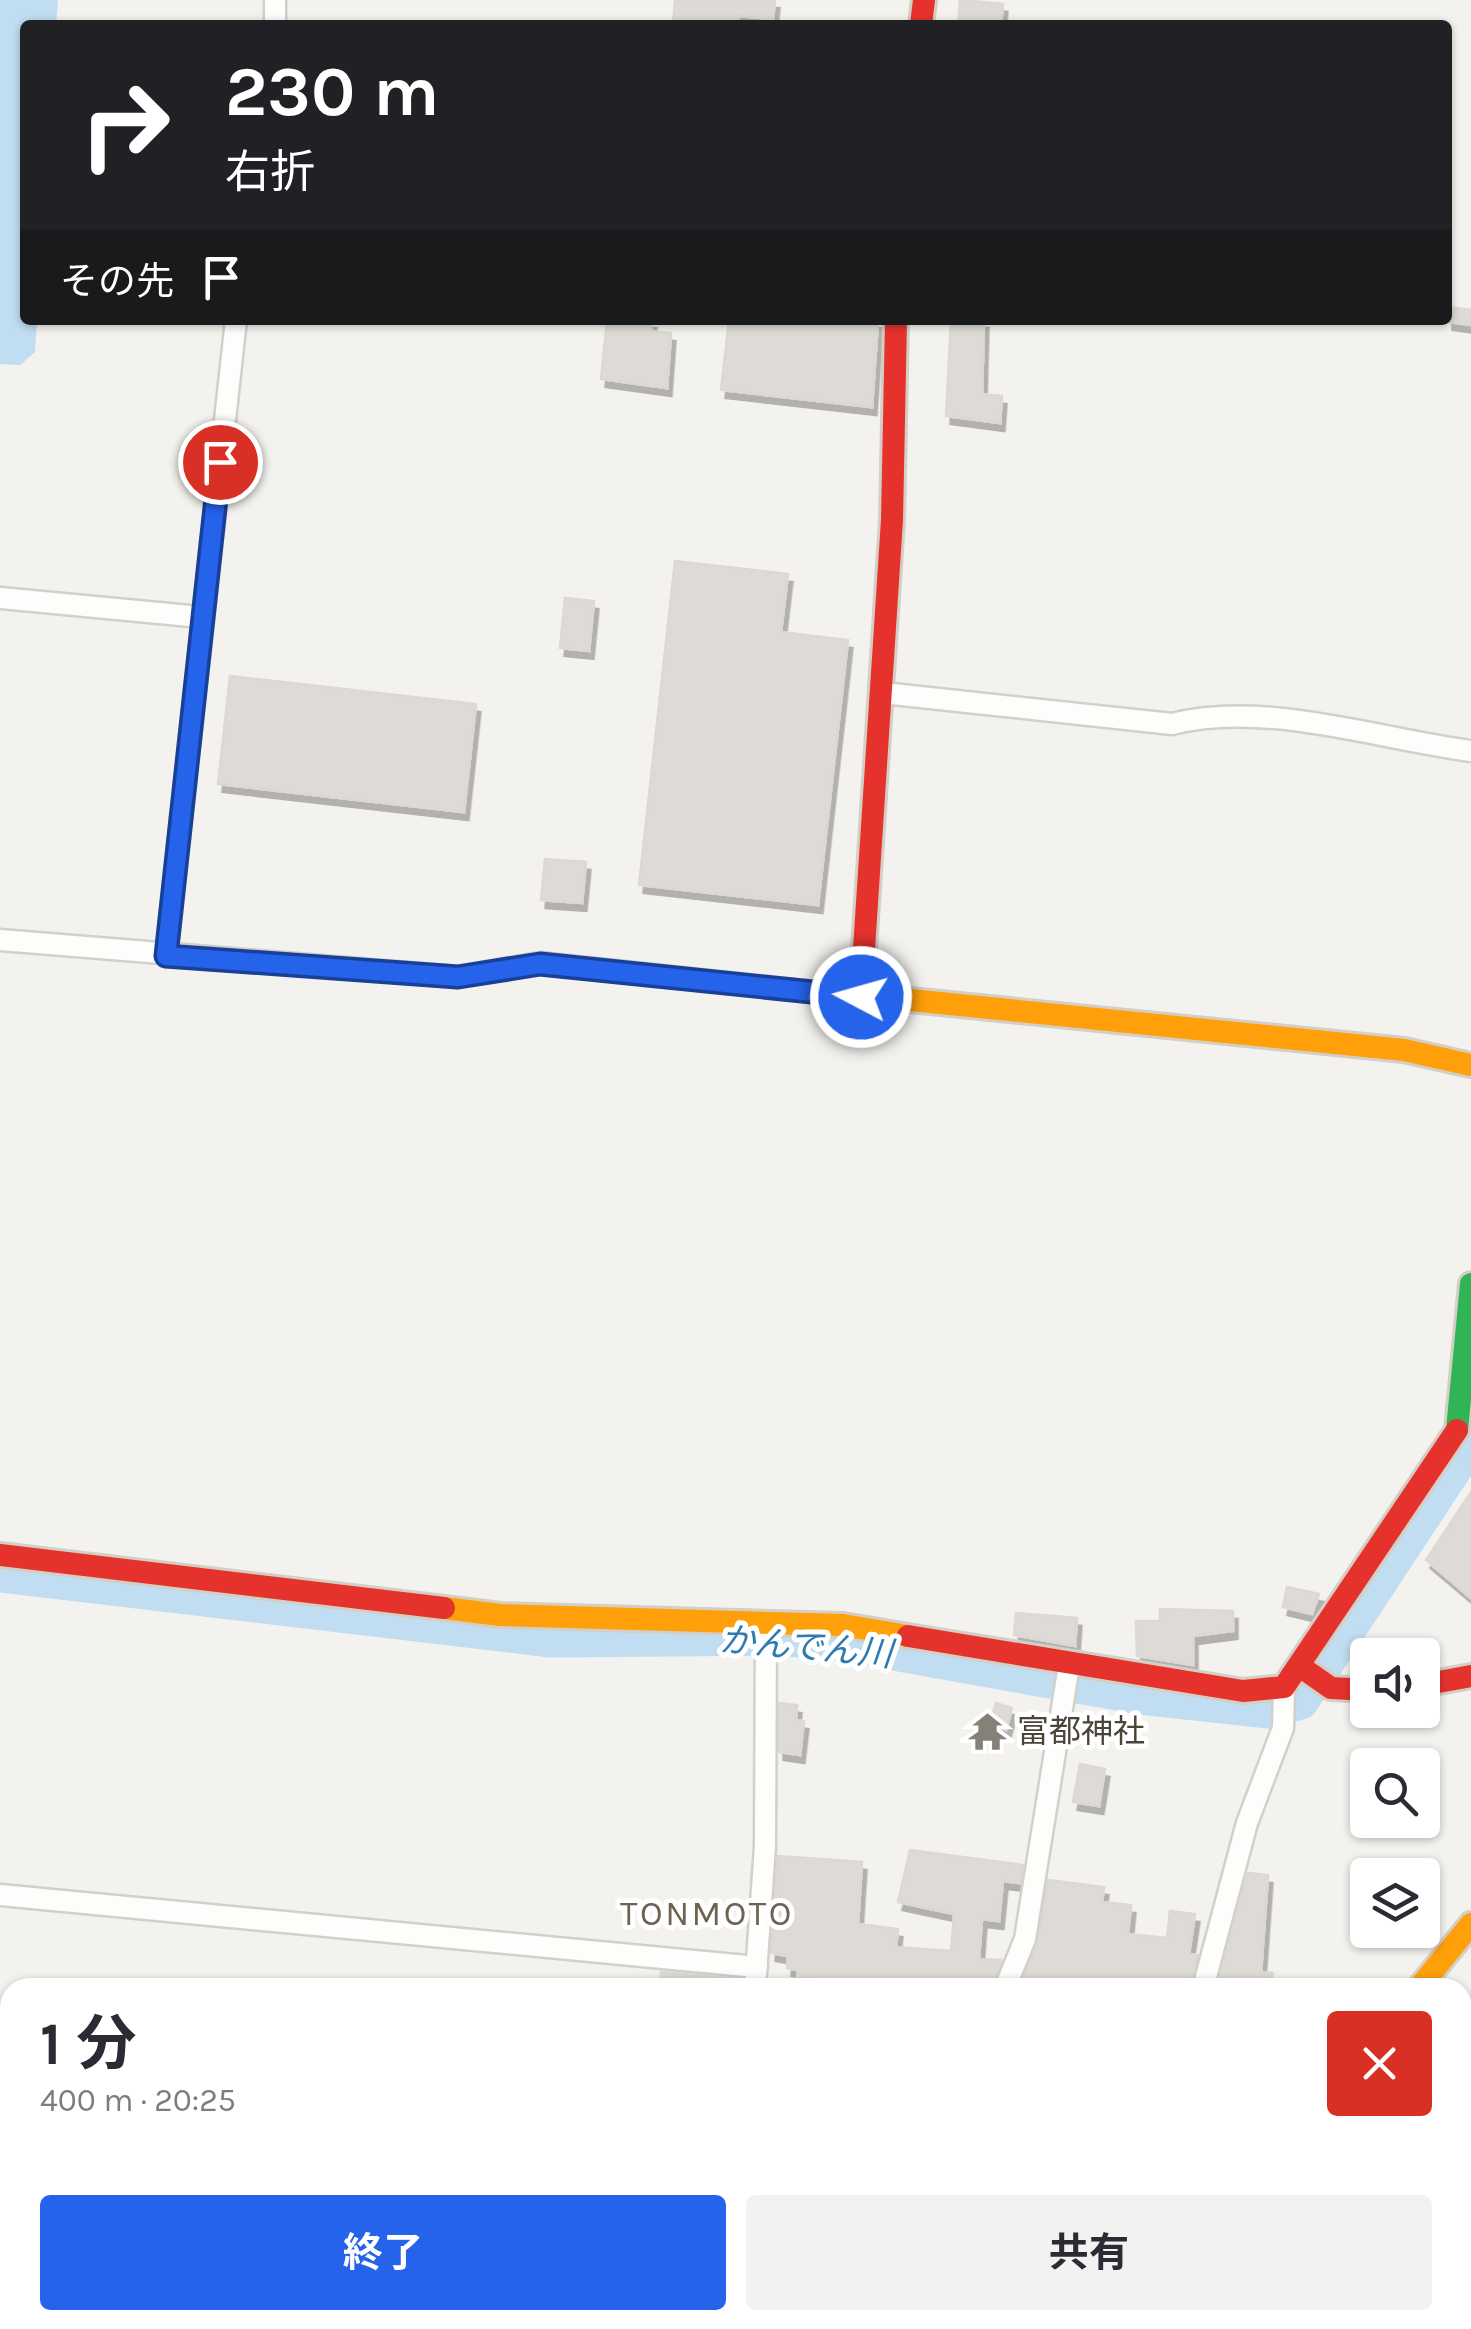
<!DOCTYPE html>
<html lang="ja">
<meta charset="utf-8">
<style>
body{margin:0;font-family:Karla,"Noto Sans JP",sans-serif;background:#f2f2f3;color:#2b2b33;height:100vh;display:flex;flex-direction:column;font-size:38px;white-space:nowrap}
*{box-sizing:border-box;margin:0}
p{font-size:32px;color:#7c7c81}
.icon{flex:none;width:55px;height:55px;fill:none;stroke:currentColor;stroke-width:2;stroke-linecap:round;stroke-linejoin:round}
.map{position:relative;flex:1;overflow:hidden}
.side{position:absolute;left:0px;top:1978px;width:1472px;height:352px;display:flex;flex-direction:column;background:#fff;border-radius:30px 30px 0 0;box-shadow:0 2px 8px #0004}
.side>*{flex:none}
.top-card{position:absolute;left:20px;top:20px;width:1432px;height:305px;border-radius:10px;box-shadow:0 2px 8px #0004;background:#202124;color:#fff;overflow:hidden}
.tools{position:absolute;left:1350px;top:1638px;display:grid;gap:20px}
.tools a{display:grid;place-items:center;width:90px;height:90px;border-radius:10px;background:#fff;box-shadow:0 2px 8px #0004;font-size:50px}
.pin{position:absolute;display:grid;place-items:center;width:85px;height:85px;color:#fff;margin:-42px;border:5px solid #fff;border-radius:50%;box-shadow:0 2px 10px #0007}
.me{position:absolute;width:110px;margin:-55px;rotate:276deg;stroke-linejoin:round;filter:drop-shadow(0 0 8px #0008)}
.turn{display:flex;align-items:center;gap:35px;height:210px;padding:0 40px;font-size:45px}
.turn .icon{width:130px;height:130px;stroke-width:2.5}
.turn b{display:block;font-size:70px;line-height:85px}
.then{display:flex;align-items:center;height:95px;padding:0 40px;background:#0003;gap:20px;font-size:38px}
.round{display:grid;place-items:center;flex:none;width:105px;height:105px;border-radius:10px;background:#f2f2f3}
.headline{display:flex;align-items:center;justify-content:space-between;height:170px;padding:0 40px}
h1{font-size:60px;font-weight:700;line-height:75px}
.cta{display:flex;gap:20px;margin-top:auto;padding:20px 40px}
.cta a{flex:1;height:115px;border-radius:10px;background:#2563eb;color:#fff;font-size:40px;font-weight:700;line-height:115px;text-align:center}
.cta a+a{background:#f2f2f3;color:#2b2b33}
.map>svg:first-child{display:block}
</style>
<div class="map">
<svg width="1471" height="2329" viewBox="0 0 1471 2329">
<defs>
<filter id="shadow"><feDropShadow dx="4.5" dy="8" stdDeviation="0" flood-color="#0004"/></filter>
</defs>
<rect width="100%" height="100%" fill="#f4f2ee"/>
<!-- water -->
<path fill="#c0ddf1" d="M0,0h58l-2,25h-31v295h12l-2,32 -15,13 -20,-1z
M0,2208l10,1v41l-10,-1z
M635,2320h321l67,9h-274z"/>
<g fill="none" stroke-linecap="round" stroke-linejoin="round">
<!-- river -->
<path stroke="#c0ddf1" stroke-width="35" d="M0,1575l551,65 228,-2 64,6 297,53 129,14 32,-9 170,-258"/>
</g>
<!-- building -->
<path fill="#dedbd6" stroke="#dcd9d4" stroke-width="2.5" filter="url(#shadow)" d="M675,0h100l-2,19 -34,-3 -1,9h-65z
M960,0l43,4 -2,21h-43z
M1448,307l23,3v15l-23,-3z
M607,320h45l-1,11 20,2 -4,55 -66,-9z
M729,320h149l-6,87 -151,-17z
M951,320h33l-2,74 20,2 -2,27 -54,-7z
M675,561l113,13 -7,58 67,8 -30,265 -179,-20z
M565,598l29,3 -5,50 -29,-3z
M230,676l246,28 -12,108 -246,-28z
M545,859l41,3 -4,41 -41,-3z
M1471,1492v106l-45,-38z
M1287,1587l32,7 -7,20 -29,-7z
M1160,1609l73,2v20l-40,5v29l-56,-9 -1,-35h24z
M1016,1613l61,5 -2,28 -61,-11z
M779,1703l18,2 -1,15 8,1 -4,34 -21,-3z
M996,1703l16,5 -6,22 -16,-5z
M1080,1764l25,5 -6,37 -26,-4z
M910,1850l113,15 -3,18 -17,-2 -4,40 -17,-2 -3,40 22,1 -9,28h-51v-7l-32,-2 -2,9h-93l1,-9 -18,-2 1,-7 -11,-2 1,-12 -17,-3 7,-97 84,6 -4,62 40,5 -2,18 55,4 3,-37 -56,-12z
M1248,1873l20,2 -7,97 12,1 -2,15h-54z
M1048,1880l56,7 -2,15 29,3 -3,29 39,4 3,-27 25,3 -6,40 9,1 -8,33h-170l18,-46z
M661,1972l78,7v9h-79z"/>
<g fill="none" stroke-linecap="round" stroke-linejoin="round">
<defs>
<path id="street" d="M275,25v-25
M0,598l201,19
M883,693l289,31c91,-24 207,15 299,27
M0,940l458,37 82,-14 321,34
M166,956l70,-636
M0,1895l757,72
M755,1988l10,-142 1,-224
M1005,1988l20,-49 44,-274
M1203,1988l44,-165 36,-95 1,-41
M0,2297l10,1
M205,2320l79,9"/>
<path id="fast" d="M1457,1430l14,-146
M1144,2329l8,-9"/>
<path id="slow" d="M861,995l543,55 67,15
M444,1608l56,7 343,10 65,11
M1419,1988l52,-64"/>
<path id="jam" d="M921,25l3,-25
M861,995l31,-475 4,-200
M0,1555l444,53
M908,1636l335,55 41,-4 173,-257
M1301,1667l30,21 37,2
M1422,1685l49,-9"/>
</defs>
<!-- street casing -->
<use href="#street" stroke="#d2d0cb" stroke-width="25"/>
<!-- fast casing -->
<use href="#fast" stroke="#d3cfc5" stroke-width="28"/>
<!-- slow casing -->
<use href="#slow" stroke="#d3cfc5" stroke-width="28"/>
<!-- jam casing -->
<use href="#jam" stroke="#d3cfc5" stroke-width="28"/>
<!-- path -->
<path stroke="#d3d2cc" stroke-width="4" stroke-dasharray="5 5" stroke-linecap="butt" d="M0,2157l10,1
M1462,2309l9,-1
M901,2329l2,-9
M1110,2329l7,-9"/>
<!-- street -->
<use href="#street" stroke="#fdfdfc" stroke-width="20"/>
<!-- fast -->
<use href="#fast" stroke="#30b455" stroke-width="22"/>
<!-- slow -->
<use href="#slow" stroke="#ff9f0a" stroke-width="22"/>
<!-- jam -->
<use href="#jam" stroke="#e5322d" stroke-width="22"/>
</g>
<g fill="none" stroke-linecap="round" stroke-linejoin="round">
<defs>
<path id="route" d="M220,462l-54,494 292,21 82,-13 321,33"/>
</defs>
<!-- route casing -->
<use href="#route" stroke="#184099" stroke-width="25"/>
<!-- route -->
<use href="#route" stroke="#2563eb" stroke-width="18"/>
</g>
<!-- icons -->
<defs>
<symbol id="temple-bare" viewBox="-9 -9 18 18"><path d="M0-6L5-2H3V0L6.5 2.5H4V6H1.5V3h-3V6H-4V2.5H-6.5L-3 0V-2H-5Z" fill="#868178" stroke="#fff" stroke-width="2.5" paint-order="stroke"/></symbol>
</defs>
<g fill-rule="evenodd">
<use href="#temple-bare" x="960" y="1704" width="55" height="55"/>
</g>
<g text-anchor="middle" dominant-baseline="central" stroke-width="10" stroke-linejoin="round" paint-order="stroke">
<!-- poi labels -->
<g font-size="32" fill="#4b4439" stroke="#fff" text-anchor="start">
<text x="1017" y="1731">富都神社</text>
</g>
<!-- water labels -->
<g font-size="35" font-style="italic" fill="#2e7ab2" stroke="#fff">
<text transform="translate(806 1647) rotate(5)">かんでん川</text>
</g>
<!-- neighbourhood labels -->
<g font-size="35" letter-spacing="2.5" fill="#6e6250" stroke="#fff">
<text x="707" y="1913">TONMOTO</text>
</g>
</g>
</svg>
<div class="tools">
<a><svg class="icon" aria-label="sound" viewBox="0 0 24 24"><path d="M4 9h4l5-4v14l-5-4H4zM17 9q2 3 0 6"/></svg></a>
<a><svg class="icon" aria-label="search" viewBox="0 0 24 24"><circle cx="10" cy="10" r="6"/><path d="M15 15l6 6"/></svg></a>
<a><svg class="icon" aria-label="layers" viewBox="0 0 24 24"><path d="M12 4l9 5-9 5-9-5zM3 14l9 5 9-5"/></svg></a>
</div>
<div class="pin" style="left:220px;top:462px;background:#d93025"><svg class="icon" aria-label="arrive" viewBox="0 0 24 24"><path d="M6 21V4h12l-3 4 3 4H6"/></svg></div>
<svg class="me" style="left:861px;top:997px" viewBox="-20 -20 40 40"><circle r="17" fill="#2563eb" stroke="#fff" stroke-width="3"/><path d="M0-11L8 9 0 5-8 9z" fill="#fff"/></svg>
<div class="top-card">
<div class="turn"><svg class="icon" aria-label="right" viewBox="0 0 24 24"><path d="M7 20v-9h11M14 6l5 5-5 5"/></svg><div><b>230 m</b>右折</div></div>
<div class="then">その先<svg class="icon" aria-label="arrive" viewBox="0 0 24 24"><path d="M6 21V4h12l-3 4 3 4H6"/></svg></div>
</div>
<section class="side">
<div class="headline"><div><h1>1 分</h1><p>400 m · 20:25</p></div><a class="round" style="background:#d93025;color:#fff"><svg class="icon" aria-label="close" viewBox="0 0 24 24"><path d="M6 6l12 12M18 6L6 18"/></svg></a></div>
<div class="cta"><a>終了</a><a>共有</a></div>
</section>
</div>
